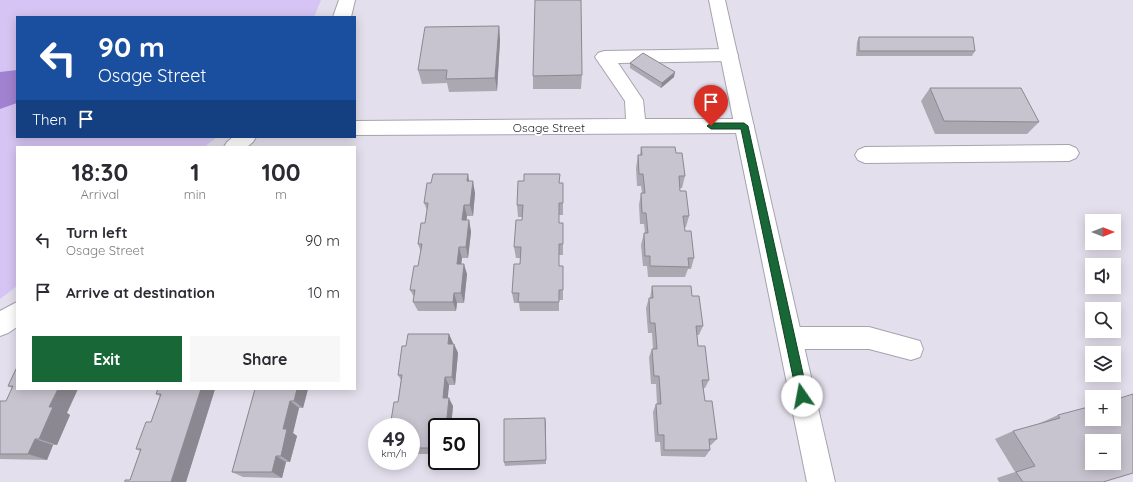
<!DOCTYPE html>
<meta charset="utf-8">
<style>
body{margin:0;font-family:Quicksand,sans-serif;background:#f7f7f7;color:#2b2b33;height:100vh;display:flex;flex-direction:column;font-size:15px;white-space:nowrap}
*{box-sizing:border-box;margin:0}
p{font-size:13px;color:#7c7c81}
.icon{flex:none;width:22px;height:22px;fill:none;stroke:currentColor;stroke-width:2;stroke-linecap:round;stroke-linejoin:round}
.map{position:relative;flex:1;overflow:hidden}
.drawer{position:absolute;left:16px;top:146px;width:340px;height:244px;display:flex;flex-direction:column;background:#fff;border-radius:0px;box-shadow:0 2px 10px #0003}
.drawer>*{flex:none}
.guide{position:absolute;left:16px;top:16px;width:340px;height:122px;border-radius:0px;box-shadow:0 2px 10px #0003;background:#1a4fa0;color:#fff;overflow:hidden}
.needle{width:26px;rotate:90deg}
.fabs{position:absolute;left:1085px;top:214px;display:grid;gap:8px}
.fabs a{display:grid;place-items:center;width:36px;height:36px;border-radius:0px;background:#fff;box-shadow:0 2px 10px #0003;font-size:20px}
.speed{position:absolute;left:368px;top:418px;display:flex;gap:8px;font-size:20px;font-weight:700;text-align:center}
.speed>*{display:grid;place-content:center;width:52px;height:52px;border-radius:50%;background:#fff;box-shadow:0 2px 10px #0003;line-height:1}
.speed small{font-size:10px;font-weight:400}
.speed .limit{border:2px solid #111;border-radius:6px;background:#fff;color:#111}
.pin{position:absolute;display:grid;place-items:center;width:34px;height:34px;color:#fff;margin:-41px -17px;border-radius:50% 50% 50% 0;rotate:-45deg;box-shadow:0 0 4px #0007}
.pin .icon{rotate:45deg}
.me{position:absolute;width:44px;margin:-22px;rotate:348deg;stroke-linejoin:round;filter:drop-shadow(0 0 3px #0008)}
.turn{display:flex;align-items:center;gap:14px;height:84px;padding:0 16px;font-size:18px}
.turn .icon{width:52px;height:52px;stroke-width:2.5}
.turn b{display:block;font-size:28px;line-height:34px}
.then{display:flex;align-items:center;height:38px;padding:0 16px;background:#0003;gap:8px;font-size:15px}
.eta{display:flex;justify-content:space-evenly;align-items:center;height:68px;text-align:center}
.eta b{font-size:24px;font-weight:700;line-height:28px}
.button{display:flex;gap:8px;margin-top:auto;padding:8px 16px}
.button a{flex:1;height:46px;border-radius:0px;background:#186736;color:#fff;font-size:16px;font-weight:700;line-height:46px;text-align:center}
.button a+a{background:#f7f7f7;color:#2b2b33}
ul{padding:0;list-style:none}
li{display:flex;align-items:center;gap:12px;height:52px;padding:0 16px}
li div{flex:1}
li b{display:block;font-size:15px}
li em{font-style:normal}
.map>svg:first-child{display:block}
</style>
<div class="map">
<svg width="1133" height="482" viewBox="0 0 1133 482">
<rect width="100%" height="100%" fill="#e3dfec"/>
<!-- green -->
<path fill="#d6c5f4" d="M0,0h321l-7,17h-297v120h200l-13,10h-187v139l-17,13z"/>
<!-- water -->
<path fill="#a182d0" d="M17,70v33l-17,6v-37z"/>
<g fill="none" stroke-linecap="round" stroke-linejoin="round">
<defs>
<path id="minor" d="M339,0h16l-4,17h-18z
M729,49l6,2 3,4 -3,4 -6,2 -111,2 25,37 2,19h99l7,2 3,5 -3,5 -7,2 -389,2v-14l271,-2 -1,-18 -30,-44 3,-4 6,-2z
M233,137h23l-3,5 -6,5h-23l3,-5z
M1069,145l7,3 3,5 -3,5 -7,3 -204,2 -7,-3 -3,-5 3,-5 7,-3z
M17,302v25l-9,6 -8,3v-25z
M790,327h79l51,14 3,8 -3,8 -9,3 -42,-11h-79l-9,-3 -3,-8 3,-8z"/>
<path id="major" d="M709,0h16l110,482h-28z"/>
</defs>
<!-- minor casing -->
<use href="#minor" stroke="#a7a3ae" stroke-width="2"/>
<!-- major casing -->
<use href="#major" stroke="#a7a3ae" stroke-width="2"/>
<!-- minor -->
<use href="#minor" fill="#fff" fill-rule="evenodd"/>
<!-- major -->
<use href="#major" fill="#fff" fill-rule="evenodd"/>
</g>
<!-- wall -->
<path fill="#aba8b2" d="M499,26l1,14 -3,51 -48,1 -2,-9 -25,1 -4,-14z
M859,37l116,14 -3,5h-116l1,-14z
M630,63l44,14 -13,11 -31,-20z
M582,75l-1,14h-48v-13z
M930,88l109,34 -12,12h-92l-14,-33z
M641,147l35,6 9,23 -3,12h-2v3l9,25 -3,11h-2l1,4 9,27 -3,11h-3l-3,8h-37l-1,-11h-4l-2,-21 3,-12h1l-1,-9h-4l-1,-19 2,-12h1l-1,-7h-4l-1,-18 2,-13h2z
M469,181l6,12 -2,23h-6l-1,4h3l2,12 -3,26h-6l-1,6 6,10 -3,29h-7l-1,8h-38l-5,-9 1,-5 -4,-7 8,-24 3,-14 -3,-8 7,-21 2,-13 -3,-7z
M560,183h3v32h-4v8h4v32h-4v11h4v34h-4v11h-39l-1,-8h-5l-2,-10 8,-29v-6h-4l-2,-11 8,-27v-3h-4l-1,-12z
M652,286l40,10 11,30 -4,9h-2l1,11 11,34 -4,8h-2l2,13 12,38 -6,6h-2l1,5 -5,7 -44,-1 -1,-14h-5l-2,-30 3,-8h1l-1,-20h-5l-2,-27 3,-8h1l-1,-16h-4l-2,-25 3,-10h1z
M449,334l4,10h1l4,9 -3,32h-6l-2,13 6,8 -2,21h-14v27h-26v-27l-13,-25 3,-22 -3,-5 8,-29z
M17,367l50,46 3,2 -13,30h-4l-6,15 -47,-1v-58h6l6,-13 -4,-2z
M158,389h57l-29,93h-61l5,-2 10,-29 -4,-2 15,-27 9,-26 -4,-2z
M255,389h53l-5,19h-4l-6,25 4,3 -7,26h-4l-4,16 -39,-1 -11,-5z
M1058,415l45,67h-104l-2,-4 18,-6 -20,-33 18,-8 25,-7z
M546,423v41l-41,2 -1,-4z"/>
<!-- shaded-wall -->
<path fill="#8b8891" d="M499,26l1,14 -3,51 -2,-13z
M675,72l-1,5 -13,11 1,-5z
M468,174l2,12 -3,-5z
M473,181l2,12 -2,23 -3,-11z
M464,205l3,11 -2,16 -3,-12z
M469,220l2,12 -3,26 -2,-11z
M459,247l3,11 -2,16 -3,-10z
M464,264l3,10 -3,29 -3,-10z
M454,293l3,10 -1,8 -3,-9z
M449,334l4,9 -1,10 -4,-9z
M454,344l4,9 -3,32 -3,-8z
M445,377l4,8 -2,21 -4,-8z
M58,389h20l-11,24 3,2 -13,30 -18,-6 10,-32z
M201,389h14l-29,93h-15z
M297,389h11l-5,19 -9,-7z
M449,398l4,8 -2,21h-5z
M290,401l9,7 -6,25 4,3 -7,26 -9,-6 2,-27z
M545,418l1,5v41v-4z
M35,439l18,6 -6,15 -19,-6z
M276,456l10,6 -4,16 -10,-6z"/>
<!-- building -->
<path fill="#c7c3cf" stroke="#8b8891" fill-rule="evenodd" d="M535,0h46l1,75 -49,1z
M499,26l-4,52 -49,1 1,-9h-29l7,-43z
M859,37h114l2,14h-116z
M643,53l32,19 -13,11 -32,-20z
M930,88h91l18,34 -95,-1z
M641,147h34l1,6h6l3,23h-6l1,15h6l3,25h-6l2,15h6l3,27h-6l1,9 -39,-1v-10h-5l-1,-23h4l-2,-20h-4l-1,-20h4l-2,-19h-4l-1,-19h4z
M433,174h35l-1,7h6l-3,24h-6l-2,15h7l-3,27h-7l-2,17h7l-3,29h-7l-1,9h-40l2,-12h-5l4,-24h4l4,-22h-4l3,-21h4l3,-20h-4l3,-20h4z
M524,174h36l-1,9h4v20h-4v20h4v21h-4v22h4v24h-4v12h-41l1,-9h-7l2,-29h6l1,-17h-7l2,-27h6l1,-15h-6l1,-24h6z
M652,286h39l1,10h7l4,30h-7l2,20h7l4,34h-7l3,21h7l5,38h-8l1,11h-46v-15h-6l-2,-31h5l-2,-28h-5l-2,-27h5l-2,-26h-5l-1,-25h4z
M408,334h41l-1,10h6l-2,33h-7l-2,21h6l-3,29h-9v21h-26v-21h-21l4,-25h4l4,-27h-4l4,-29h4z
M17,367v22h41l-9,18h4l-14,32h-4l-7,15h-28v-53h6l7,-15h-5z
M158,389h43l-30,93h-46v-2h5l11,-31h-5l10,-27h5l10,-28h-5z
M255,389h42l-3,12h-4l-7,28h4l-6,27h-5l-4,16h-40z
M1133,394v79l-30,9h-80l-7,-10 19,-6 -22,-35 47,-13 -2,-3 34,-9v13h22v-19zM1092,441h22v22h-22z
M545,418l1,42 -42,2v-43z"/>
<!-- route -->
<path fill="#186736" stroke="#104323" d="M711,123h33l4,3 60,270 -2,3 -4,2 -3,-2 -2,-3 -56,-267h-30l-4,-3z"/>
<g text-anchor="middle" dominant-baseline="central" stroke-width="4" stroke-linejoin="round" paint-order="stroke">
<!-- street labels -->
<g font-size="12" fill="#201f23" stroke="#fff">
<text x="549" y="127">Osage Street</text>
</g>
</g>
</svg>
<div class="fabs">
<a><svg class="needle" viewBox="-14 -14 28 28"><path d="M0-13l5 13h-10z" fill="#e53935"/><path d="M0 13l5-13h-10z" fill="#7c7c81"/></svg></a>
<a><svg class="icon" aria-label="sound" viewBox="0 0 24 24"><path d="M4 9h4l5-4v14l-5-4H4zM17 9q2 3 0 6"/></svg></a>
<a><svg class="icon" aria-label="search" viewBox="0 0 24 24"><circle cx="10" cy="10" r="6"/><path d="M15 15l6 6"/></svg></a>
<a><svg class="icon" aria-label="layers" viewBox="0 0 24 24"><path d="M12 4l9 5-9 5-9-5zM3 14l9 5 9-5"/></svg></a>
<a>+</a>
<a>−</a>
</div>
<div class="speed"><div>49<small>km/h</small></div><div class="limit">50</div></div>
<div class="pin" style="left:711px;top:126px;background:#d93025"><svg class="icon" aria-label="arrive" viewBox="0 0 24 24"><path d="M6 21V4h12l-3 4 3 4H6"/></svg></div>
<svg class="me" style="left:802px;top:396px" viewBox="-20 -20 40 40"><circle r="19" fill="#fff"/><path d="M0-13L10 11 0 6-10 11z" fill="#186736"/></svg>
<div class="guide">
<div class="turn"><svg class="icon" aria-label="left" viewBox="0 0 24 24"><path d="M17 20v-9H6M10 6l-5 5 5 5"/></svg><div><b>90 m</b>Osage Street</div></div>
<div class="then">Then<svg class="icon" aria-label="arrive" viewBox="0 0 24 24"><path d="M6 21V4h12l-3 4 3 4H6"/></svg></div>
</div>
<section class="drawer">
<div class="eta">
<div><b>18:30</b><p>Arrival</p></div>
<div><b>1</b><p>min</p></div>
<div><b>100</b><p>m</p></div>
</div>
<ul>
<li><svg class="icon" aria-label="left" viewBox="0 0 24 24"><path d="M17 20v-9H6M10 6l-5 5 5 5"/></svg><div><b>Turn left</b><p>Osage Street</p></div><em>90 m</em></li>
<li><svg class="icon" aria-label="arrive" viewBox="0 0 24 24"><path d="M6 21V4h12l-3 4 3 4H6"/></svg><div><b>Arrive at destination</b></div><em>10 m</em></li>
</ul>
<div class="button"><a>Exit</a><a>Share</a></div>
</section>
</div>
